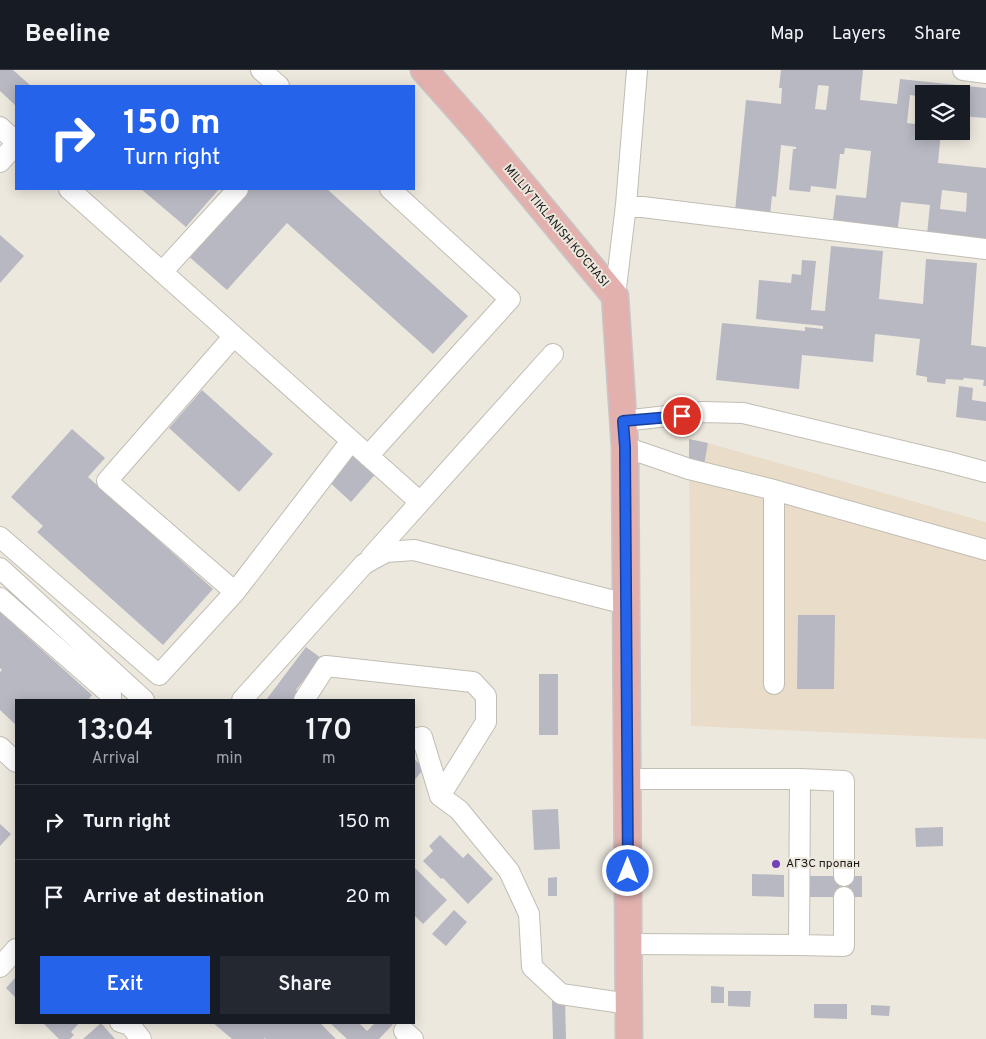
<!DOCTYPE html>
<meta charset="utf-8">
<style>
body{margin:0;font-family:Overpass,sans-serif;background:#242831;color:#f1f3f6;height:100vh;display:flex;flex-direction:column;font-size:19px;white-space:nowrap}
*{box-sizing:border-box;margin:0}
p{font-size:16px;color:#9ea1a6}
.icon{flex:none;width:28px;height:28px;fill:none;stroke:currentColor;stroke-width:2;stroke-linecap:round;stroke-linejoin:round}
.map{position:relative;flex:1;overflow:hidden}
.drawer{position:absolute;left:15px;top:629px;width:400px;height:325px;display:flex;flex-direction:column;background:#171b24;border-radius:0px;box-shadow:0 2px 12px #0003}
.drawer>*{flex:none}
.hud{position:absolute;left:15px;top:15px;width:400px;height:105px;border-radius:0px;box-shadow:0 2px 12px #0003;background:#2563eb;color:#fff;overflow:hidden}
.buttons{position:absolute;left:915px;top:15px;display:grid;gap:10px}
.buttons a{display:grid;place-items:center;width:55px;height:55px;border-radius:0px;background:#171b24;box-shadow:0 2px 12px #0003;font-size:25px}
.pin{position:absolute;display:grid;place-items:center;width:42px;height:42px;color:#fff;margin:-21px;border:2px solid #fff;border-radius:50%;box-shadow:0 1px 5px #0007}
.me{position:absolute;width:55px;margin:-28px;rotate:0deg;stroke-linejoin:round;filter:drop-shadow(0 0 4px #0008)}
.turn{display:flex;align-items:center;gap:18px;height:105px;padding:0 25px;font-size:22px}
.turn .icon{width:65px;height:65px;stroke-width:2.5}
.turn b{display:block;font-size:35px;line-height:42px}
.eta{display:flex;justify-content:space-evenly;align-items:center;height:85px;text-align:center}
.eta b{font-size:30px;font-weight:600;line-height:35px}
.action{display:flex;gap:10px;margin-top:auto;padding:10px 25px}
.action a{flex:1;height:58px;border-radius:0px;background:#2563eb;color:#fff;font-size:20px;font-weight:600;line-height:58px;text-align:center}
.action a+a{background:#242831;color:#f1f3f6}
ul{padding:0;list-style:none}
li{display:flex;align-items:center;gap:15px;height:75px;padding:0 25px;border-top:1px solid #363941}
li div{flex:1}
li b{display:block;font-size:19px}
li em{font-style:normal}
header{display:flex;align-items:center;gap:30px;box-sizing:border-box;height:70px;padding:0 25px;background:#171b24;border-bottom:1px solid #363941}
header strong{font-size:24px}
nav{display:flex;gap:28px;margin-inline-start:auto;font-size:18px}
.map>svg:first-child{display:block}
</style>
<header>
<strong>Beeline</strong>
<nav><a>Map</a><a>Layers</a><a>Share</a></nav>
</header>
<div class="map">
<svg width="986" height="969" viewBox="0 0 986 969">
<rect width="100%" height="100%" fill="#ede8de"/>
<!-- industrial -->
<path fill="#e9ddc9" d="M689,369l19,4 278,79v217l-295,-13z"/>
<!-- building -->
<path fill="#b7b8c2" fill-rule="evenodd" d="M0,0h13l18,16h-15v20l-16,-15z
M781,0h82l-3,30 37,4 3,-25 86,9v30l-25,-2v-22h-37v3l-14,-2 -3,28 17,2v6h17l-3,32 48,5v74l-59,-8 3,-29 -29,-3 -4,32 -65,-7 4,-32 30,3 5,-47 -26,-3 -1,6h-4l-4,35 -25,-3 -1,6 -21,-2 4,-41h3v-2l-15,-2 -5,52 -4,-1 -2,19 -35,-4 11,-111 35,4 1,-16h-3zM818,15l11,1 -3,24 -11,-1zM942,120l25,3 -1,19 -26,-3z
M141,119h78l-33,38z
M245,119h82l141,127 -35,38 -146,-131 -60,67 -41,-36z
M0,165l24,21 -24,27z
M831,176l52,5 -4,48 44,5 3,-45 51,4 -6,82 15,2v39h-3l1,-6 -20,-2 -1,2 -17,-1 -1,5 -18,-2v-5l-11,-2 4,-36 -45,-5 -2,28 -71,-7 -3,34 -83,-9 6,-57 83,8v-4l18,2v-3l-67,-7 3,-39 32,3 1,-9 9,1 1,-15 14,1 -5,49 14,1z
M959,316l14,2 -1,12 14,2v19l-30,-4z
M202,320l71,64 -34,38 -70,-64z
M72,359l33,29 -17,19 125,112 -50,56 -126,-113 6,-6 -32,-29z
M689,369l19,4 -4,22 -15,-2z
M353,377l26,23 -28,32 -26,-24z
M0,542l92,83 -4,5h-72v25l-16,-15v-38l2,-2 -2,-2z
M798,545h37l-1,74h-37z
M306,577l15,11 -25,32 3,2 -6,8h-27z
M539,604h19v61h-19z
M414,689l10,9 -10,13z
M558,739l2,40 -26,1 -2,-40z
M0,754l11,10 -11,12z
M943,757v19l-27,1 -1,-19z
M440,765l23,23 5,-5 25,26 -25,25 -25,-26 -2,1 -18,-18 10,-10 -4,-5z
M414,797l33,33 -24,24 -9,-9z
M752,804l32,1v22l-32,-1z
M808,806h54v21h-54z
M557,807v19h-9v-18z
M454,840l13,12 -21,24 -14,-12z
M16,907v21l-10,-10z
M711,916l13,1v16h-13z
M728,921h23l-1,16 -22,-1z
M565,930l1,39h-13l-1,-38z
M814,934h33v15l-33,-1z
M871,935l19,1 -1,10 -18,-1z
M42,952h38l-9,10 3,3 -4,4h-11z
M212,952h107l17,17h-70l-1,-1 -1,1h-32z
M329,952h29l9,9 9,-9h19l-16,17h-32z
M101,953l14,16h-32z"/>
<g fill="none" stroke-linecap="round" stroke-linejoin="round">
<defs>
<path id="minor" d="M261,0l18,16
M963,0l23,3
M0,57l16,15
M0,92l16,-18
M69,119l351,313
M626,135l360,44
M162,202l76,-83
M615,226l11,-91 11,-135
M234,266l-127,145 128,111
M623,351l80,-9 40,1 205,49 38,10
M625,377l64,22 85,21 212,60
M368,386l142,-157 -120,-110
M774,420v194
M0,467l159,138 76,-83 116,-151
M371,487l182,-203
M0,498l144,132
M0,528l111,97v5
M242,630l122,-136 22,-12 28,-2 212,54
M304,630l22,-34 147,16 13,14v26l-46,74
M414,669l8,-2 18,59 19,14 50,61 20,43 3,53 29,27 68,10
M0,677l16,15
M627,709h173l-1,166 -171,-1
M800,709l44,2v95
M799,875l45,1v-49
M0,897l16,-18
M120,952l10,3 11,14
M404,961l9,8"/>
<path id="major" d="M424,0l54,61 137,165 10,151 4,592"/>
</defs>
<!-- minor casing -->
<use href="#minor" stroke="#c2bdb4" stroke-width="22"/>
<!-- major casing -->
<use href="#major" stroke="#c8c7c7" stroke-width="29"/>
<!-- minor -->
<use href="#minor" stroke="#fff" stroke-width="20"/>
<!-- major -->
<use href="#major" stroke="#e2b1ae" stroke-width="26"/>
</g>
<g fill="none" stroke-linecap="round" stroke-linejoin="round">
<defs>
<path id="route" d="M628,801l-3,-424 -2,-26 59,-5"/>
</defs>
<!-- route casing -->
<use href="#route" stroke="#184099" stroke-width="12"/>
<!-- route -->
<use href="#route" stroke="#2563eb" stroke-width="9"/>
</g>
<!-- markers -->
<circle fill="#7341b8" stroke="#ede8de" stroke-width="2" cx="776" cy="794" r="5"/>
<g text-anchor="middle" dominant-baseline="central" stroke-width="4" stroke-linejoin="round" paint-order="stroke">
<!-- street labels -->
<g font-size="12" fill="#181714" stroke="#ede8de">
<text transform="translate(556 156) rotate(50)">MILLIY TIKLANISH KO'CHASI</text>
</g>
<!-- poi labels -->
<g font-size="12" fill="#181714" stroke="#ede8de" text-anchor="start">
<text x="786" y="794">АГЗС пропан</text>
</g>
</g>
</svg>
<div class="buttons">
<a><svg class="icon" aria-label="layers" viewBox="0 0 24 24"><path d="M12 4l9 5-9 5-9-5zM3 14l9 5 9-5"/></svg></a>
</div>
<div class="pin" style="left:682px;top:346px;background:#d93025"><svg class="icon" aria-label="arrive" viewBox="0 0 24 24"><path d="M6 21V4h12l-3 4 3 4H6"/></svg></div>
<svg class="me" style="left:628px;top:801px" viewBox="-20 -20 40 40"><circle r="17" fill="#2563eb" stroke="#fff" stroke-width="3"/><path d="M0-11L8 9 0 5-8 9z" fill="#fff"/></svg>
<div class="hud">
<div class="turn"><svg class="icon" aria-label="right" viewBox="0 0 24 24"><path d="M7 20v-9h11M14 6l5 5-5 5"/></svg><div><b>150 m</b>Turn right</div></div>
</div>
<section class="drawer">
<div class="eta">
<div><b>13:04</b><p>Arrival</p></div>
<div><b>1</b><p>min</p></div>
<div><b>170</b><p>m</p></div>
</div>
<ul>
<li><svg class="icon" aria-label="right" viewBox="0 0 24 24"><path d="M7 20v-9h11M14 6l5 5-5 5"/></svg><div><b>Turn right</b></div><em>150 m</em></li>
<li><svg class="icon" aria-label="arrive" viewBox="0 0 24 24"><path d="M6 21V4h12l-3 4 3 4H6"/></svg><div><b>Arrive at destination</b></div><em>20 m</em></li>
</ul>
<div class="action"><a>Exit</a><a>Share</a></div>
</section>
</div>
